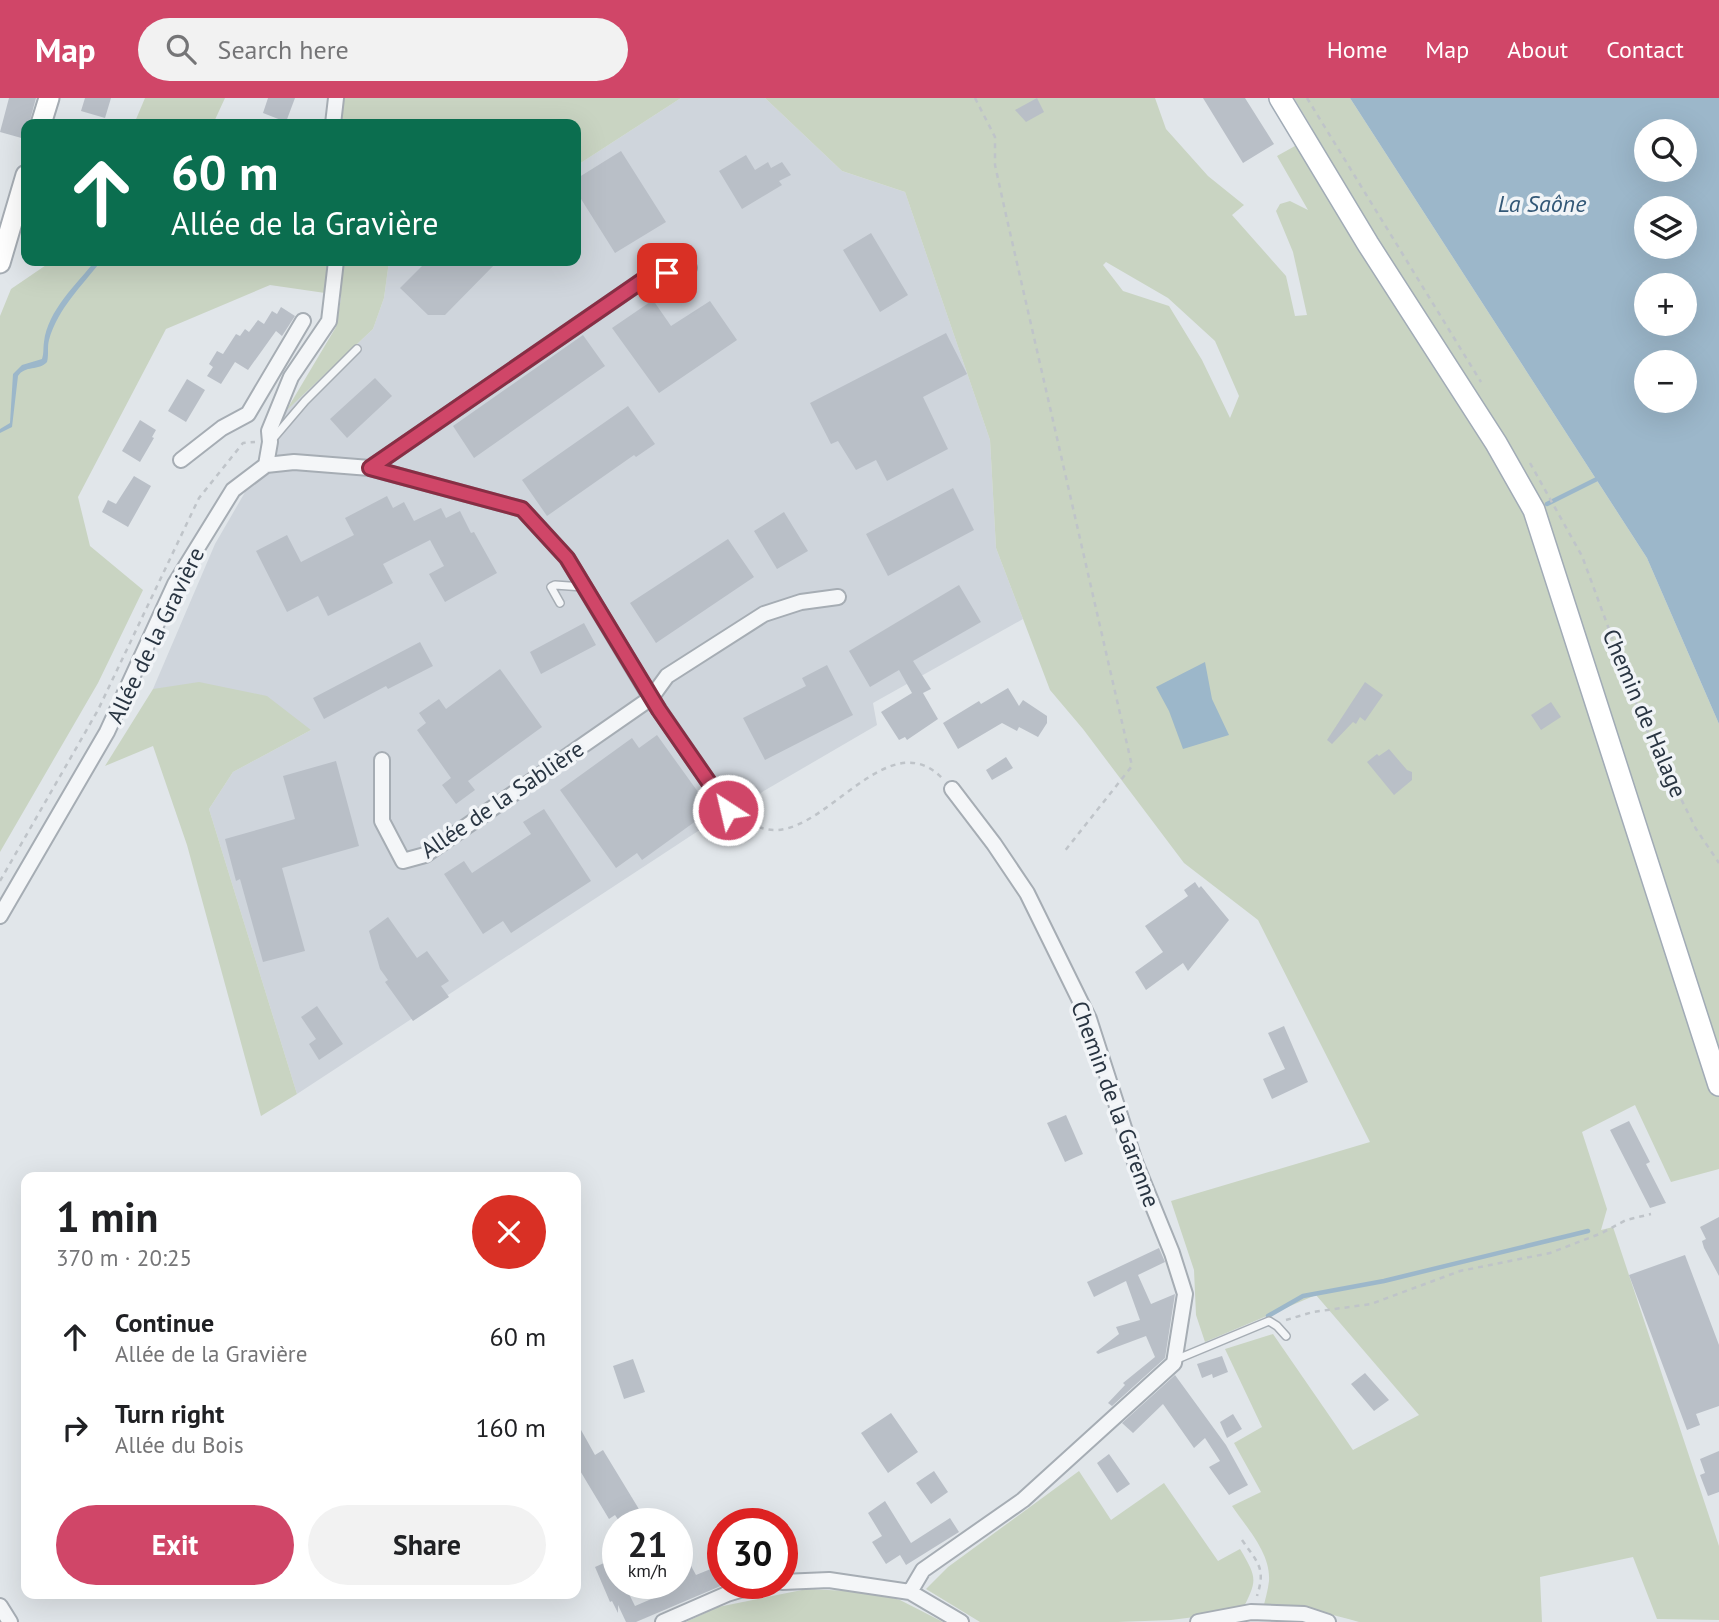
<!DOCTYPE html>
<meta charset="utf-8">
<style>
body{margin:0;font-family:"PT Sans",sans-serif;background:#f2f2f2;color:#202124;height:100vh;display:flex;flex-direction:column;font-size:26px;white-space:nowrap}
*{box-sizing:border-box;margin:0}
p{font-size:23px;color:#757577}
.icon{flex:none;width:38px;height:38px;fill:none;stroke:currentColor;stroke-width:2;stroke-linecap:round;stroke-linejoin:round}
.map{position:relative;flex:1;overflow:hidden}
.panel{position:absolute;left:21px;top:1074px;width:560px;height:427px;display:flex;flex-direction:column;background:#fff;border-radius:14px;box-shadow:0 7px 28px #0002}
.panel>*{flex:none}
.guide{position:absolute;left:21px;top:21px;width:560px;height:147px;border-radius:14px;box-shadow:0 7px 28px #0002;background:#0b6e4f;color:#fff;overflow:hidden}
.fabs{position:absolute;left:1634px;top:21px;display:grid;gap:14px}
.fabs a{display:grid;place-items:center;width:63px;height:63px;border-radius:50%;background:#fff;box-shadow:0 7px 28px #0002;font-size:35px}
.speed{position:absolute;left:602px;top:1410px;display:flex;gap:14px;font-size:35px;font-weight:700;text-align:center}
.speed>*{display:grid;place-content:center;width:91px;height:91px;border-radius:50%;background:#fff;box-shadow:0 7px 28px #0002;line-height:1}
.speed small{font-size:18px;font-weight:400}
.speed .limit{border:10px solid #d22;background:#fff;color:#111}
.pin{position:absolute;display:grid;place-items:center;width:60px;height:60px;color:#fff;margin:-30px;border-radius:14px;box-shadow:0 4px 10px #0006}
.me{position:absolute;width:77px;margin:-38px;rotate:325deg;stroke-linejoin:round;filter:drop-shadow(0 0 5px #0008)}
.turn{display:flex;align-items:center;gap:24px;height:147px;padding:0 35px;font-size:32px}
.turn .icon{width:91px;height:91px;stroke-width:2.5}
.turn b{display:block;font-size:49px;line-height:60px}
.round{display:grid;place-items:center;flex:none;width:74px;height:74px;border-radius:37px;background:#f2f2f2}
.overview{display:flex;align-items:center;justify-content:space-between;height:119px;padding:0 35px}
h1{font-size:42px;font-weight:600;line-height:52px}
.action{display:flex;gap:14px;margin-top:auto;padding:14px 35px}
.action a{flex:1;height:80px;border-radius:42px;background:#d04668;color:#fff;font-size:28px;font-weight:600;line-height:80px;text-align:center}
.action a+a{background:#f2f2f2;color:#202124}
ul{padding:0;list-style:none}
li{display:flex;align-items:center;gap:21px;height:91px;padding:0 35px}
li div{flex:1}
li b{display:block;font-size:26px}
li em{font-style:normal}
header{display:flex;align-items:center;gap:42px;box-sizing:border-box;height:98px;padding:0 35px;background:#d04668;color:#fff}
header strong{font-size:33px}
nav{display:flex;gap:38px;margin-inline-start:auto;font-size:24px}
.search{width:490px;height:63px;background:#f2f2f2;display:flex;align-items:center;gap:18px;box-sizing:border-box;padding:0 24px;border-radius:38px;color:#757577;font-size:26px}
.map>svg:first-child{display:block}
</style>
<header>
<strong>Map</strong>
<div class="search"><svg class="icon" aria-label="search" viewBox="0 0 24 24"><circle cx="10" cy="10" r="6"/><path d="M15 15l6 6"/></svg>Search here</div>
<nav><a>Home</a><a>Map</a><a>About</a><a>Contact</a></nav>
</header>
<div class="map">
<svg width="1719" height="1524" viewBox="0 0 1719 1524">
<rect width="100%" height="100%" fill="#e1e6ea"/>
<!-- built -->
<path fill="#cfd5dc" d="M681,0h84l77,73 63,21 85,248 6,108 27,71 -150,84 4,22 -156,91 -424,278 -88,-285 24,-37 78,-42 -158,-41 62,-145 51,-88 20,-45 87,-82 11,-31 5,-37h187v-95z"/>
<!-- green -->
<path fill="#c9d4c2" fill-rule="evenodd" d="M145,0h80l-12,26h-79z
M336,0h345l-105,68v-42h-238z
M765,0h390l11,31 42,47 36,29 -12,10 54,61 9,40 12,-1 -14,-63 -17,-41 4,-7 10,-3 18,9 -31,-54 18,-10 17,-18 -18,-30h56l297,460 72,166v445l-48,13 -36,-77 -53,27 25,77 -6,21 12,-3 106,319v74l-62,-1 -24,-62 -93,20 2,45h-183c-31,-9 -64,-17 -96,-13 2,-9 5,-19 6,-28 2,-28 -23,-54 -37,-75l29,-14 -27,-49 28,-16 -37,-78 48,-15 80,116 66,-35 -103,-120 -111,47 -9,-27 -2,-45 -23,-69 199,-59 -112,-222 -74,-57 -101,-134 -33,-39 -54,-142 -6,-108 -85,-248 -63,-21zM1106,164l62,36 47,43 24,55 -9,22 -28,-58 -33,-54 -46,-15 -20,-26z
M52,163h277l3,33 -62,-9 -104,44 -88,168 12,49 53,44 -45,93 -98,169v-536l11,-27z
M341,163h48l-5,37 -11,31 -87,82 50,-84 5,-29z
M199,584l68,14 44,34 -78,42 -24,37 88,285 -36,22 -74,-271 -34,-99 -48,20 48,-77z
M1079,1373l32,49 53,-37 54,78 22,-12c18,30 17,31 2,62l-71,9 -53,2h-138l-54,-33 22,-22z
M807,1491l63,3 30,8 43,22h-257l32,-15z"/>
<!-- water -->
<path fill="#9cb7ca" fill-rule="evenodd" d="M1350,0h369v626l-72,-166zM1685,33v39h-38v-39zM1685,110v39h-38v-39zM1685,187v39h-38v-39zM1685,264v39h-38v-39z
M95,163h6c-19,25 -43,47 -52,79 -2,7 0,14 -2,22 -8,9 -22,3 -29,14l-6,51 -12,6v-4l10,-6 3,-49 9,-9 20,-6c2,-6 1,-10 2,-17 4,-32 32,-57 51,-81z
M1205,564l7,37 17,36 -46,14 -14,-38 -13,-24z"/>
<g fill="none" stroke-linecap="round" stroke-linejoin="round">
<!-- stream -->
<path stroke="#9cb7ca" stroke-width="4.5" d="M1547,406l50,-25
M1268,1218l35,-20 81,-15 204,-50"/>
</g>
<!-- building -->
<path fill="#b9bfc7" d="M9,0h27l-7,26h-3l-1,15 -25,-7z
M85,0h26l-6,20 -24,-7z
M268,0h27l-9,24 -23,-9z
M1037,0l7,14 -18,10 -11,-12z
M1203,0h42l29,46 -31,19z
M621,53l45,71 -51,31 -39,-62v-12z
M746,57l9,15 13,-8 3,6 11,-6 9,13 -12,6 3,4 -40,24 -23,-38z
M871,135l37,62 -28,17 -37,-62z
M427,163h71l-53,54h-17l-28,-27z
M653,202l18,26 39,-25 27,39 -78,53 -47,-65z
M281,209l14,9 -13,20 -6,-5 -28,39 -13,-8 -14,22 -14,-8 6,-9 -4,-3 8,-13 6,3 13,-20 4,2 5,-7 4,3 9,-12 6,4 8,-13 5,3z
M946,235l21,41 -44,23 25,52 -61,32 -11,-21 -20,10 -18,-29 -7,3 -21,-41z
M583,237l22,31 -131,92 -21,-32z
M375,280l17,18 -45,42 -17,-19z
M187,281l18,11 -19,32 -18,-11z
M628,308l27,38 -19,13 -2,-2 -87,61 -25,-36z
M140,322l16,10 -4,7 2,1 -14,24 -18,-11z
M134,378l17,10 -23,41 -26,-15 6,-12 8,4z
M953,390l21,42 -86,46 -22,-42z
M387,398l6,12 11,-6 10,19 27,-13 5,10 14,-7 11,22 3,-1 23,41 -52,29 -16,-28 15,-8 -14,-26 -47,24 10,19 -23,12 -42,21 -10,-20 -31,16 -31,-61 31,-16 14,27 53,-27 -9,-17z
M784,414l24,39 -31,18 -23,-38z
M728,441l26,38 -98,66 -26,-40z
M959,487l22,37 -68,39 18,28 -8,4 15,26 -31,21 -2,-3 -6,3 -18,-28 31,-19 -13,-23 -29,17 -21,-36z
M584,525l12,22 -55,29 -11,-22z
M420,544l13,24 -45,23 -2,-3 -62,33 -11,-21z
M827,567l26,50 -88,45 -22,-42 63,-32 -4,-8z
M500,571l42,58 -74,54 7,9 -19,14 -14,-19 9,-7 -34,-48 9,-7 -7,-10 20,-14 7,10z
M1365,584l18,13 -18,26 -5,-4 -4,7 -3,-2 -21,22 -5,-4z
M1008,590l11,18 4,-6 24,16v7l-9,14 -19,-10 -2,4 -15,-8 -44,26 -15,-26 36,-22 2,3z
M1551,604l10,15 -20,13 -10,-15z
M657,637l54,75 -69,50 -5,-7 -21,15 -56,-78 72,-52 7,10z
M1389,651l18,21 5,2v8l-18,15 -27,-33 10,-8 2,2z
M1006,659l7,11 -21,12 -6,-10z
M336,663l23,85 -77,22 23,83 -42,11 -23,-83 -4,2 -11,-42 70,-20 -12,-43z
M544,711l47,72 -80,52 -8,-12 -20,13 -39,-60 20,-13 8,12 59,-39 -8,-12z
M1195,784l4,6 2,-2 28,34 -41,51 -5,-8 -37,27 -11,-18 28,-20 -18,-26 43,-30 -4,-6z
M388,819l29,41 10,-7 22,30 -8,5 8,11 -36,24 -28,-39 3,-2 -8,-11 -11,-38z
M317,908l26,38 -24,16 -10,-16 7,-5 -15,-22z
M1284,928l24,56 -36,17 -9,-20 22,-10 -17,-36z
M1066,1017l17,39 -18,8 -18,-39z
M1629,1023l21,41 -4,2 20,39 -16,5 -40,-78z
M1719,1119v59l-15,-28 -2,-7 4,-2 -6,-12z
M1159,1150l6,14 -27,13 13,29 24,-10 -10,64 -53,48 -4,-3 17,-18 -2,-2 32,-26 -9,-21 -48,18 -2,-2 23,-18 -3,-7 24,-7 -14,-39 -32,16 -7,-15z
M1685,1157l34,90v61l-23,8 4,11 -13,5 -58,-155z
M1222,1258l6,16 -15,6 -1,-4 -10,4 -5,-14z
M633,1261l12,33 -21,7 -11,-33z
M1365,1275l24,27 -15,11 -23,-27z
M1175,1277l51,70 22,40 -19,10 -20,-28 11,-6 -15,-23 -11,10 -31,-44 -30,29 -11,-10z
M891,1315l27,39 -30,21 -27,-40z
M1233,1316l9,15 -15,9 -7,-16z
M576,1323l19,34 8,-5 45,74h-27l-6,-9 -6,4 -33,-55z
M1719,1353v41l-11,4 -8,-21 5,-2 -5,-14z
M1109,1356l21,30 -13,9 -20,-30z
M934,1373l14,21 -17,12 -15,-21z
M885,1403l26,42 39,-25 9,14 -53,33 -6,-10 -14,9 -14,-22 10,-6 -14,-23z
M677,1442l19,35 27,-11v21l-87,37h-10l-8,-17v8l-6,-12 -2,1 -15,-35 18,-8 5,11v14h6l11,22 35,-15 -2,-7h9z"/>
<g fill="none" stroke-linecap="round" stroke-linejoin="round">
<defs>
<path id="lane" d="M271,343l34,-40 52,-52
M560,505l-9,-16 4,-2 28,2
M1175,1262l94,-39 8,5 9,10"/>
<path id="street" d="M333,26l3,-26
M181,362l41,-32 26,-14 55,-93
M266,367l4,-23 -1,-11 22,-54 38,-56 7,-60
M370,370l276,-190 43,-10
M382,662v61l21,40 22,-6 226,-157 16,-22 97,-62 37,-12 37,-5
M0,818l107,-184 68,-148 58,-94 33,-25 28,-3 76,6 152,41 45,49 84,140 77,112
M782,1484l47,-2 81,12 51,30
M910,1494l13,-22 100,-70 151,-137 11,-69 -13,-41 -37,-91 -46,-143 -62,-126 -33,-49 -42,-55
M0,1508l10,16
M663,1524l64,-28 33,-10
M1198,1524l53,-10 53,2 24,8"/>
<path id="secondary" d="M41,26l8,-26
M0,165l26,-88"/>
<path id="primary" d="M1280,0l88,146 128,199 38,67 185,575"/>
</defs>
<!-- lane casing -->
<use href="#lane" stroke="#a6adb4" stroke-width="10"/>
<!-- street casing -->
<use href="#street" stroke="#a6adb4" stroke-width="18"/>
<!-- secondary casing -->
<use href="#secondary" stroke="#a6adb4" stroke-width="23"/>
<!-- primary casing -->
<use href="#primary" stroke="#a1abb6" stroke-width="24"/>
<!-- path -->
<path stroke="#bfc4c9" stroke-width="2.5" stroke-dasharray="5 5" stroke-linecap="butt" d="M975,0l20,39v28l11,50 126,551 -68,86
M1307,0l174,284
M1530,365l52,93 62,168 52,105 23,34
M741,720c11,7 22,12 35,12 54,-1 114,-107 167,-51
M0,783l98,-171 101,-212 44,-55 12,-1
M1286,1222l27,-8 58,-8 89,-33 90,-18 52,-20 24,-13 25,-6
M1242,1442c16,23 24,28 15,56"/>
<!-- lane -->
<use href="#lane" stroke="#f4f6f8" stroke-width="7"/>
<!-- street -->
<use href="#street" stroke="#f4f6f8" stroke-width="14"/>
<!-- secondary -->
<use href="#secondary" stroke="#fff" stroke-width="19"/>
<!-- primary -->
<use href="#primary" stroke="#fff" stroke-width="21"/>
</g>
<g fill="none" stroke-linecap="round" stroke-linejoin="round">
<defs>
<path id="route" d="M667,175l-21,5 -276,190 152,41 45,49 92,152 69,100"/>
</defs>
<!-- route casing -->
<use href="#route" stroke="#872e44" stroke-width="18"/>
<!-- route -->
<use href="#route" stroke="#d04668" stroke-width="12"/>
</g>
<g text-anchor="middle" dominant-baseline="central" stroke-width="7" stroke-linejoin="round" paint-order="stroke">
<!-- street labels -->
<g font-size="23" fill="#293542" stroke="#f1f4f7">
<text transform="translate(155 537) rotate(-64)">Allée de la Gravière</text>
<text transform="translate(1645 615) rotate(67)">Chemin de Halage</text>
<text transform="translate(502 701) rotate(-34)">Allée de la Sablière</text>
<text transform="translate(1116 1006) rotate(70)">Chemin de la Garenne</text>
</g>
<!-- water labels -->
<g font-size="24" font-style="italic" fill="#335877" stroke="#f1f4f7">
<text x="1542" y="105">La Saône</text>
</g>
</g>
</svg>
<div class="fabs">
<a><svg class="icon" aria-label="search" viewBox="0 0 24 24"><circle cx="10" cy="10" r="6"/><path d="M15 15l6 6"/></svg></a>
<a><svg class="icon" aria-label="layers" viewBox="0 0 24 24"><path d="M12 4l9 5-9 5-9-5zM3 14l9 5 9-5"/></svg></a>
<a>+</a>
<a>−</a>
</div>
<div class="speed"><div>21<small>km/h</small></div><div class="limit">30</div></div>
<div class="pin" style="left:667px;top:175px;background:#d93025"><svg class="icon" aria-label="arrive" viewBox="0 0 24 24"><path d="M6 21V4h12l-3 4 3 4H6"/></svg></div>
<svg class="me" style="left:728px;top:712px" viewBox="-20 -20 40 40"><circle r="17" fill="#d04668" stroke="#fff" stroke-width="3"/><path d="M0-11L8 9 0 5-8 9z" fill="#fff"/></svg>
<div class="guide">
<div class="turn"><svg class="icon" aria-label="ahead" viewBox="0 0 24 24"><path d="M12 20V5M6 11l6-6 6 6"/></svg><div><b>60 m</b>Allée de la Gravière</div></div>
</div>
<section class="panel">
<div class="overview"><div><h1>1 min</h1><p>370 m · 20:25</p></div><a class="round" style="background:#d93025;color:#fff"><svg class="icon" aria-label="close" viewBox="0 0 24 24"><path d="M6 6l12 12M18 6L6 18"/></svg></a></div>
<ul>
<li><svg class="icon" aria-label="ahead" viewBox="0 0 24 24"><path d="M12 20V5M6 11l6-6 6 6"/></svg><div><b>Continue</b><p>Allée de la Gravière</p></div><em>60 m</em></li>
<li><svg class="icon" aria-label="right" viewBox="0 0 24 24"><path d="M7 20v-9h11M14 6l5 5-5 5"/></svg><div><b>Turn right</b><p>Allée du Bois</p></div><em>160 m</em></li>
</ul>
<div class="action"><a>Exit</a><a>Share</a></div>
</section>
</div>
